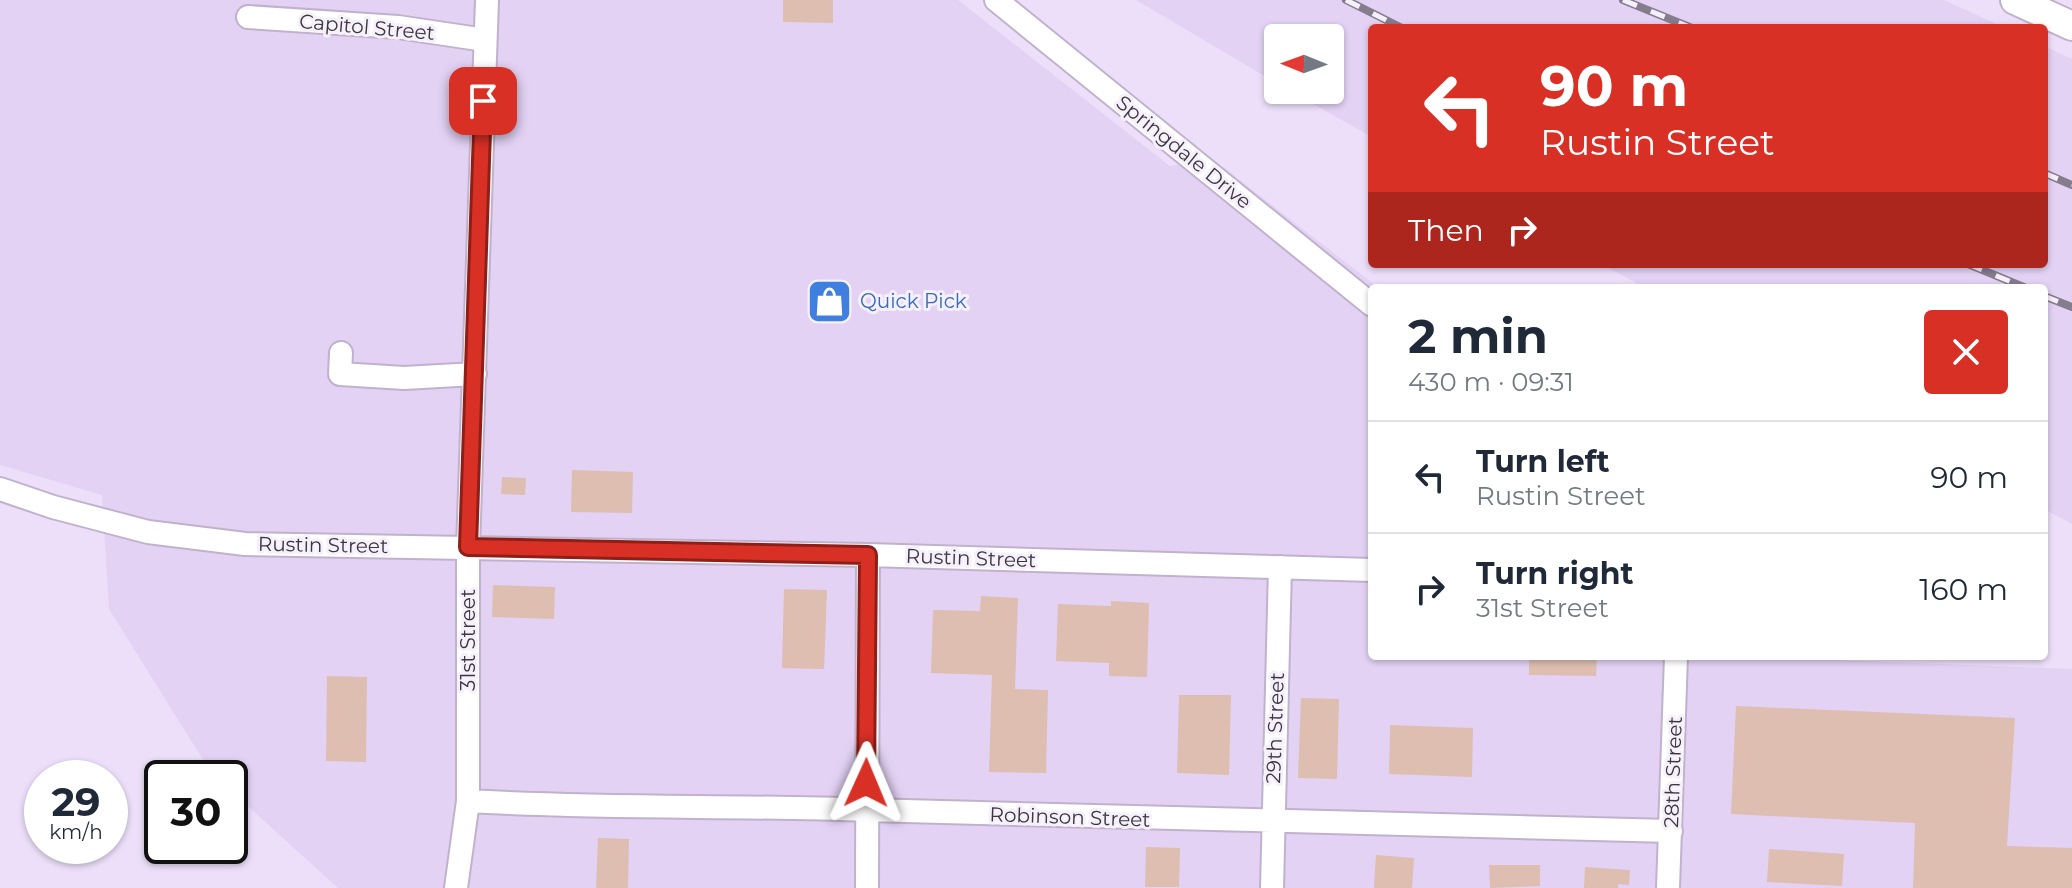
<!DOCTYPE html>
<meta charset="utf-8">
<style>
body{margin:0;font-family:Montserrat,sans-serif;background:#f6f6f7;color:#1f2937;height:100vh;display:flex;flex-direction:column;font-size:30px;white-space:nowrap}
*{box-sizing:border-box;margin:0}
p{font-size:26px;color:#747a83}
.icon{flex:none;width:44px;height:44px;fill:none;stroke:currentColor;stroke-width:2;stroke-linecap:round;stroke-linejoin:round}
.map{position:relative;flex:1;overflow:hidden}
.sheet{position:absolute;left:1368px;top:284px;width:680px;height:376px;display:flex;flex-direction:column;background:#fff;border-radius:8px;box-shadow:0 2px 6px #0004}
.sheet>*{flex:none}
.hud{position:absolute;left:1368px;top:24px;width:680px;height:244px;border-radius:8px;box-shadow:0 2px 6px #0004;background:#d93025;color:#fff;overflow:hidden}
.needle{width:52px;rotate:271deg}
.buttons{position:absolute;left:1264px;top:24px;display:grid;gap:16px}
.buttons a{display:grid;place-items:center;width:80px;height:80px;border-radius:8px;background:#fff;box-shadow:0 2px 6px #0004;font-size:40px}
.speed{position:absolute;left:24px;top:760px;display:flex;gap:16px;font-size:40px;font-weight:700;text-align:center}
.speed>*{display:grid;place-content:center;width:104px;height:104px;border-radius:50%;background:#fff;box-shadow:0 2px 6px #0004;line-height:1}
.speed small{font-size:20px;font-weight:400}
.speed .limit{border:4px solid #111;border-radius:12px;background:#fff;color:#111}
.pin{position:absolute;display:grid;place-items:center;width:68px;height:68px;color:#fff;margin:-34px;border-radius:16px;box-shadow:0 4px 12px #0006}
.me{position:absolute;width:88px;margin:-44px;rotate:1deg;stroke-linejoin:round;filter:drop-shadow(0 0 6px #0008)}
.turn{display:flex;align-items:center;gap:28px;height:168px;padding:0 40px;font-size:36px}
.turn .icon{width:104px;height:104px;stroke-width:2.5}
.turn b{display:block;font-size:56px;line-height:68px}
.then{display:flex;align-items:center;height:76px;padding:0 40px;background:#0003;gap:16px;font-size:30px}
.round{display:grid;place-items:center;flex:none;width:84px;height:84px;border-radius:8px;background:#f6f6f7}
.headline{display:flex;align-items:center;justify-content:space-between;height:136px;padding:0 40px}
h1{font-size:48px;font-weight:700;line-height:60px}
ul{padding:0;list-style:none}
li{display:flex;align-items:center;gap:24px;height:112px;padding:0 40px;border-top:2px solid #e0e1e3}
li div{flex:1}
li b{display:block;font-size:30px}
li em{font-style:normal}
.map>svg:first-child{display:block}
</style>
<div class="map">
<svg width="2072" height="888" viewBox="0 0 2072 888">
<rect width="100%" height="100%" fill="#eddffa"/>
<!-- built -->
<path fill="#e3d2f4" d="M0,0h958l212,166 40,-9 169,131h-7v368h357l343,13v219h-1734l-108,-98v-12h-13l-5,-4 -103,-165 -7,-114 -102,-30z
M1136,0h808l61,28h-633v109l-84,-47h42v-52h-52v46z
M2044,46l28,13v465l-28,-15v-221h-399l-43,-24h442z"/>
<!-- building -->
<path fill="#ddbeb1" d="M783,0h50v23l-50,-1z
M572,470l61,2 -1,41 -61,-1z
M502,477l24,1 -1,17 -24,-1z
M493,585l62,2 -1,32 -62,-2z
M784,589l43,1 -3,79 -42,-1z
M981,596l37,2 -3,91 33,1 -2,83 -57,-1 3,-97 -61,-2 2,-63 47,1z
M1111,601l38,2 -2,74 -38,-1v-13l-53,-2 2,-57 53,2z
M1529,656h68l-1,20 -67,-1z
M327,676l40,1 -1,85 -40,-1z
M1179,695h52l-2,80 -52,-2z
M1301,698l38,1 -2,80 -39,-1z
M1736,706l279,12 -8,128 65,2v40h-159l2,-65 -184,-9z
M1390,725l83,3 -1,49 -83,-3z
M598,838l31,1 -1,49h-32z
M1146,847l34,1 -1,39h-34z
M1769,849l75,5 -2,32 -75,-4z
M1376,855l38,3 -2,30h-38z
M1489,865h51v21l-50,2z
M1585,867l45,3 -1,15 -11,-1v4h-34z"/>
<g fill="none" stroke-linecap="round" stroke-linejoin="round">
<defs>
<path id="minor" d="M996,0l376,305
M248,17l150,10 87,13
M341,353l-1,21 64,4 71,-4
M0,489l53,18 95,25 97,12 623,11 504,15
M468,801c133,8 266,4 399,9 268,9 536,16 804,21
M456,888l12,-87v-254l19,-547
M867,888l1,-333
M1272,888l8,-321
M1668,888l8,-232"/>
<path id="major" d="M2015,0l57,26"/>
</defs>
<!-- minor casing -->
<use href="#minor" stroke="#c0b2cc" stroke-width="26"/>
<!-- major casing -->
<use href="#major" stroke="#c0b2cc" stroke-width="32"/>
<!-- minor -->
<use href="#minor" stroke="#fff" stroke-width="22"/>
<!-- major -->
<use href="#major" stroke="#fff" stroke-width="28"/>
<defs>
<path id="rail" d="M1346,0l56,28
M1623,0l69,28
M2044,173l28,12
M1968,264l58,24
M2044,296l28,11"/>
</defs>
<!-- rail casing -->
<use href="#rail" stroke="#857c8e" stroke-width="8"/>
<!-- rail -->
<use href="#rail" stroke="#f6f0fb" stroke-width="5" stroke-dasharray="15" stroke-linecap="butt"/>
</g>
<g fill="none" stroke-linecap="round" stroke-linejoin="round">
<defs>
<path id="route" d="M483,101l-15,446 400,8 -2,228"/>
</defs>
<!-- route casing -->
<use href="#route" stroke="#8d1f18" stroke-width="20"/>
<!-- route -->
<use href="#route" stroke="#d93025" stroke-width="14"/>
</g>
<!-- icons -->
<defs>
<symbol id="shop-square" viewBox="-11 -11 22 22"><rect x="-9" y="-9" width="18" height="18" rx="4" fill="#3f7fe0" stroke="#f6f0fb"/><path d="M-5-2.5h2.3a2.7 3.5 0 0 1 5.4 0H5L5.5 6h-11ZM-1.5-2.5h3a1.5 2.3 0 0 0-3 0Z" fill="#fff"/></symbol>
</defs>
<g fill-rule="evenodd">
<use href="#shop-square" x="804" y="276" width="51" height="51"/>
</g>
<g text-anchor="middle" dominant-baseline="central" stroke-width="6" stroke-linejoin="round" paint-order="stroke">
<!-- street labels -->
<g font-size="20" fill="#3c3641" stroke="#f6f0fb">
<text transform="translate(367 27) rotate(5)">Capitol Street</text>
<text transform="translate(1184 152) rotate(39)">Springdale Drive</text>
<text transform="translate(323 545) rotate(1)">Rustin Street</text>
<text transform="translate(971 558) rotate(2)">Rustin Street</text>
<text transform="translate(468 640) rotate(-90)">31st Street</text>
<text transform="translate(1275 728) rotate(-88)">29th Street</text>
<text transform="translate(1673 772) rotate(-88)">28th Street</text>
<text transform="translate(1070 817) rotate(2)">Robinson Street</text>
</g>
<!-- shop labels -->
<g font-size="20" fill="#366cbe" stroke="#f6f0fb" text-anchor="start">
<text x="860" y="301">Quick Pick</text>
</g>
</g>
</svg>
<div class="buttons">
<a><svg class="needle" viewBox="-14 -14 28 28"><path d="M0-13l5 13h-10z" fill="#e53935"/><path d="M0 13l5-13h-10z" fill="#747a83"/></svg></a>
</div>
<div class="speed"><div>29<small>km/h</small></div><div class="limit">30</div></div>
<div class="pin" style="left:483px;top:101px;background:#d93025"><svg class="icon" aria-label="arrive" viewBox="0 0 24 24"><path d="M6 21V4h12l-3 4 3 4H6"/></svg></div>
<svg class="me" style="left:866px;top:783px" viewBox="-20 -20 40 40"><path d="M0-17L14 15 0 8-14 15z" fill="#d93025" stroke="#fff" stroke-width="4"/></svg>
<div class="hud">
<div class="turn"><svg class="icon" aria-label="left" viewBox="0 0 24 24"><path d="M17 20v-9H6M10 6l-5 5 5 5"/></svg><div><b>90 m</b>Rustin Street</div></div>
<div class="then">Then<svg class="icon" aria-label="right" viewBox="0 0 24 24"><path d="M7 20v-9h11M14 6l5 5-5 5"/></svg></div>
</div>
<section class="sheet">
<div class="headline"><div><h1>2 min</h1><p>430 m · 09:31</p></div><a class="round" style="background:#d93025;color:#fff"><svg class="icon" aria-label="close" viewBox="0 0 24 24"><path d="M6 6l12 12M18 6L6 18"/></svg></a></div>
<ul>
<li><svg class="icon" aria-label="left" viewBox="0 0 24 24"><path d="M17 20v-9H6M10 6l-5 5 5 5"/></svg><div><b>Turn left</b><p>Rustin Street</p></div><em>90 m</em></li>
<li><svg class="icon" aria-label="right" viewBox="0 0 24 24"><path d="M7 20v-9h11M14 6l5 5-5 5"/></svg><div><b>Turn right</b><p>31st Street</p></div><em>160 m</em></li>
</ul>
</section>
</div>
